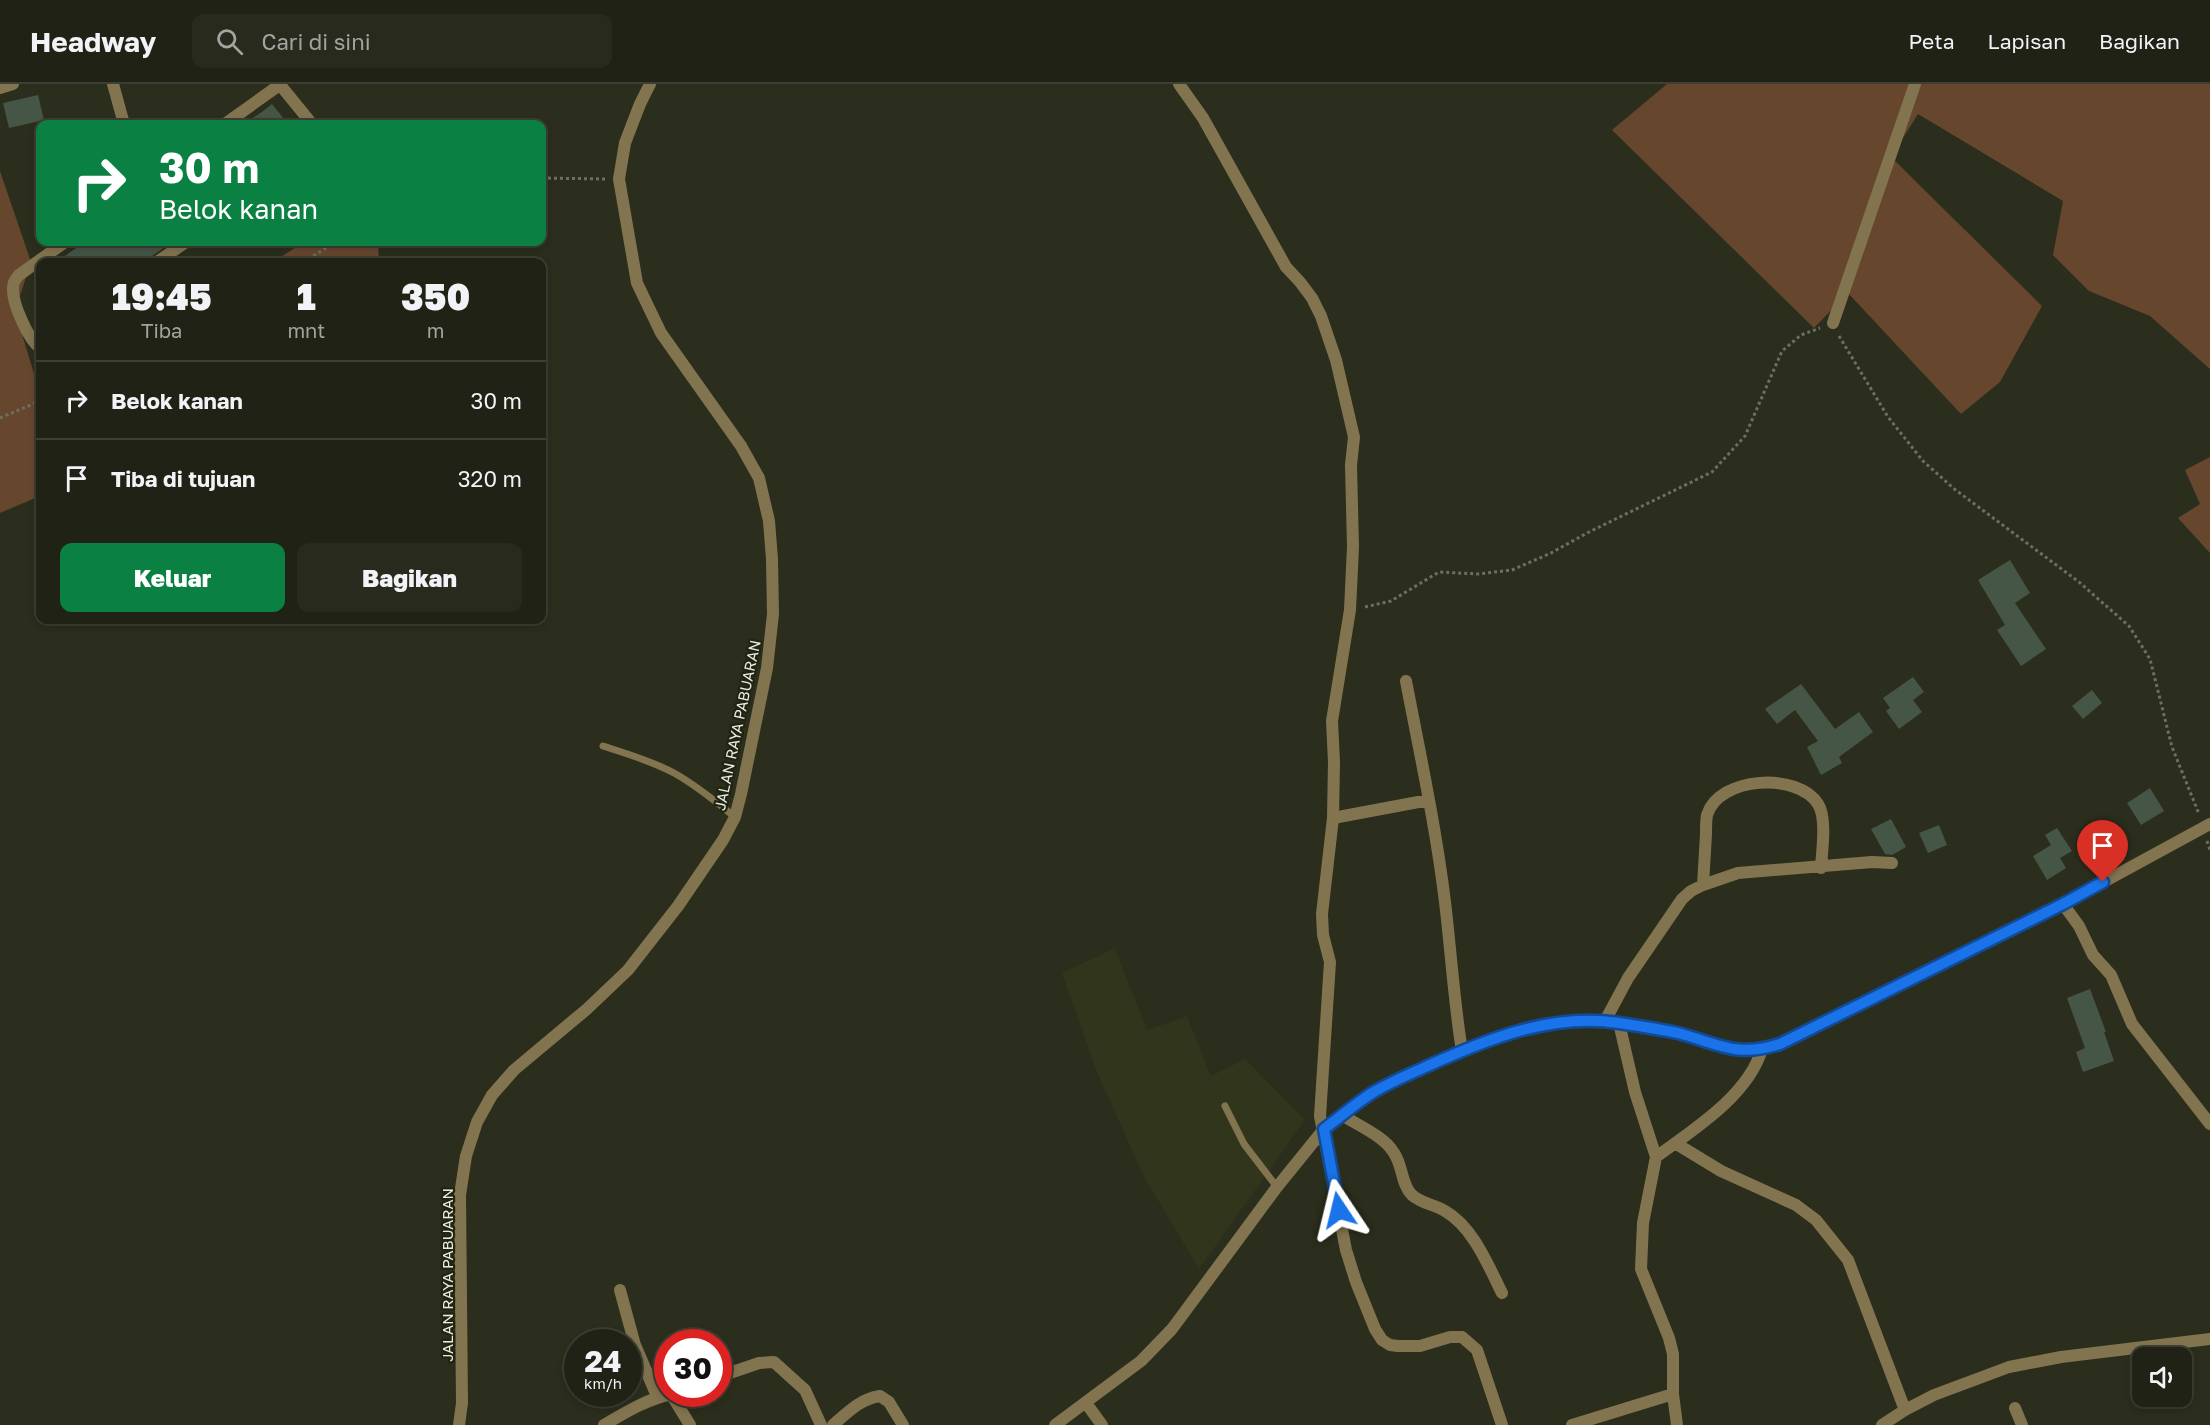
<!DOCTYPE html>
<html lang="id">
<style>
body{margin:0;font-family:"Golos Text",sans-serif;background:#282a1e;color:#f1f3f6;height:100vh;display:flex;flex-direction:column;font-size:22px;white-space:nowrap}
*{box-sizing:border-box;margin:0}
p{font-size:20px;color:#a2a4a0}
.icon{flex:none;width:33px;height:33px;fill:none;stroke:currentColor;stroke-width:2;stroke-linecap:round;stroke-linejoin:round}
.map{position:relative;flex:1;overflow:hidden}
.panel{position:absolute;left:36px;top:174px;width:510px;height:366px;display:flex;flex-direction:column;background:#202215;border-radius:12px;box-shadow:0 3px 9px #0003,0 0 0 2px #3d3f34}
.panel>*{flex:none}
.guide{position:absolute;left:36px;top:36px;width:510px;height:126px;border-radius:12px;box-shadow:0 3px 9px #0003,0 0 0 2px #3d3f34;background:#0b8043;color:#fff;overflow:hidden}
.tools{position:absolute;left:2132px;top:1263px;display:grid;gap:12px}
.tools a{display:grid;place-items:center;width:60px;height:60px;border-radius:12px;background:#202215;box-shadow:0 3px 9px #0003,0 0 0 2px #3d3f34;font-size:30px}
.speed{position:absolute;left:564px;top:1245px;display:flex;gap:12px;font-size:30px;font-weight:700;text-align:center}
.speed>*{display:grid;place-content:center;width:78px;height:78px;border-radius:50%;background:#202215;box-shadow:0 3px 9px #0003,0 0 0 2px #3d3f34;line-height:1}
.speed small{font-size:15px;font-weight:400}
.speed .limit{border:9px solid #d22;background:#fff;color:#111}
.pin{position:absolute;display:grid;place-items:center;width:51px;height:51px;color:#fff;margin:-62px -26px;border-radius:50% 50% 50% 0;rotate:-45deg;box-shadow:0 0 6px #0007}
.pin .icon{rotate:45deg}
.me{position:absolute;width:66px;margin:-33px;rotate:350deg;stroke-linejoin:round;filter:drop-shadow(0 0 4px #0008)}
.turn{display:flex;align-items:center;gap:21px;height:126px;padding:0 24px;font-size:27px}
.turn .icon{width:78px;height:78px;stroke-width:2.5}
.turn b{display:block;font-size:42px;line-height:51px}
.eta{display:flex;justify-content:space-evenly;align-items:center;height:102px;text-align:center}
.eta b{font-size:36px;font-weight:800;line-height:42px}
.cta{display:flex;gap:12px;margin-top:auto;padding:12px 24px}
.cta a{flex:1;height:69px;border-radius:12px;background:#0b8043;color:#fff;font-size:24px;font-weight:800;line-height:69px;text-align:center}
.cta a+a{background:#282a1e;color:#f1f3f6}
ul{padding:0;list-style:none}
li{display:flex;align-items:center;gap:18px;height:78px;padding:0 24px;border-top:2px solid #3d3f34}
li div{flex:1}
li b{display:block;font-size:22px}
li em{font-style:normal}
header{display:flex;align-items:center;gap:36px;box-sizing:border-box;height:84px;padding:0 30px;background:#202215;border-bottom:2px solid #3d3f34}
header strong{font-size:28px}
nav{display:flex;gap:33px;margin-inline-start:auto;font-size:21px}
.search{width:420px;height:54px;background:#282a1e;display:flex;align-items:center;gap:15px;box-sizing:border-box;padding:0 21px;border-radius:12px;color:#a2a4a0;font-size:22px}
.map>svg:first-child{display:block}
</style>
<header>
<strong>Headway</strong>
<div class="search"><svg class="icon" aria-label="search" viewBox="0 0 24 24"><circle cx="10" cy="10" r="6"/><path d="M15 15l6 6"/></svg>Cari di sini</div>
<nav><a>Peta</a><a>Lapisan</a><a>Bagikan</a></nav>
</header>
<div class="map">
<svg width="2210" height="1341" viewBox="0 0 2210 1341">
<rect width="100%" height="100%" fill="#2b2e1c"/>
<!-- built -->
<path fill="#31351c" d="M1115,864l32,82 40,-14 24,60 34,-17 60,61 -106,149 -55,-92 -48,-107 -34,-97z"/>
<!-- green -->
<path fill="#67462e" d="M1667,0h543v285l-60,-53 -61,-25 -36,-36 10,-54 -145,-87 -27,43 151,149 -42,76 -39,32 -113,-121 -34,35 -202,-198z
M0,87l31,91 -16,49 20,66 5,-2v121l-40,17z
M304,158h74l1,20h-106z
M2210,373v96l-32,-35 22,-14 -15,-34z"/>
<!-- building -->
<path fill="#455546" d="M38,11l6,25 -35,8 -6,-25z
M272,20l16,20h-44l19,-13z
M85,158h87l-20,14 -3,6h-93z
M2010,476l20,33 -15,10 31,46 -25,17 -24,-36 8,-5 -27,-45z
M1913,593l11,15 -11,8 9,12 -23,17 -13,-18 4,-3 -7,-10z
M1801,600l34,45 24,-17 14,20 -34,25 3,6 -21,12 -14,-28 11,-6 -23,-31 -18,14 -12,-15z
M2092,606l10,13 -19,16 -11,-13z
M2150,704l14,23 -23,14 -14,-22z
M1891,735l15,28 -14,8 -7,-1 -14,-25z
M1939,741l8,20 -19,8 -9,-20z
M2057,744l15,23 -12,7 6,10 -19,12 -14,-24 18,-11 -6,-10z
M2090,905l16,43h-2l10,29 -31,11 -7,-20 9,-4 -18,-50z"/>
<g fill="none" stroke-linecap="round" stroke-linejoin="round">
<!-- path -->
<path stroke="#6d7060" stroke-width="3" stroke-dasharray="3 3" stroke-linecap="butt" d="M542,94l63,1
M303,178l33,-20
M1839,252l49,81 35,44 30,27 126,94 50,44 21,33 22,88 27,67
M0,334l40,-17
M1365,523l26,-6 48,-29 39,2 34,-4 39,-17 38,-21 123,-60 33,-36 37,-85 19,-16 19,-7
M2207,757l3,9"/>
<!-- service -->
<path stroke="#837450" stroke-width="7" d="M603,662c24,8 49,15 71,27 22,12 41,28 61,44
M1225,1022l19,38 33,43"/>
<!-- minor -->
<path stroke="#837450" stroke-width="12" d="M113,0l11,40
M1179,0l24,34 83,149 14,15 12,16 9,18 15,44 18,77 -3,28 2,82 -3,63 -18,111 2,41 -1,56 -11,96 1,21 7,27 -10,154 26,134 10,32 19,47 7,11 8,5 8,1h22l30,-9h12l15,13 25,75
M0,4l13,-4
M225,40l53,-38h3l31,38
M157,178l29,-20
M1833,239l82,-239
M40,264c-12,-9 -28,-45 -27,-60 0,-6 2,-8 6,-13l46,-33
M1406,597c14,73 30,147 39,221 6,50 9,100 17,149
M1333,734l96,-18
M1703,801c1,-17 2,-34 3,-51 0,-6 0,-14 1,-19 12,-39 91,-43 111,-11 9,14 4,46 3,64
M2063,820l16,22 14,29 18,20 21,49 78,100
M1605,937l23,-43 54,-79 9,-8 12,-6 35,-12 134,-11 20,1
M1619,939l16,69 21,65
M1342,1031c17,11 42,21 52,38 9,13 7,31 18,42 10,9 22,9 33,16 28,16 43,54 57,82
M1675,1059l46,28 75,34 20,15 32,40 57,150
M620,1206l15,55 22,51
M718,1293l41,-14 15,-1 31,28 16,35
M671,1310l19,31
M1086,1319l16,22
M2015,1324l7,17
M604,1341c22,-13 43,-26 68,-31
M833,1341c15,-13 27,-26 47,-29l9,6 14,23
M1055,1341l86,-64 31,-32 105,-142 47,-58 48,-36 33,-17 73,-31 58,-19 22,-4 47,-1 14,2 57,10 66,18 20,-2 18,-5 283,-140 147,-80
M1572,1341l101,-31
M1677,1341l-4,-31v-40l-4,-16 -28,-69 2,-46 13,-66c37,-27 92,-61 106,-108
M1882,1341l23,-15 29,-15 75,-28 52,-10 149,-18"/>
<!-- tertiary -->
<path stroke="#837450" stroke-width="12" d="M459,1341l3,-22 -2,-208 6,-39 11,-34 15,-27 22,-25 73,-61 41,-39 50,-64 45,-66 12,-23 6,-23 26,-126 6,-54 -1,-55 -3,-38 -10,-43 -18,-32 -80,-113 -24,-50 -18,-104 6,-36 15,-39 10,-20"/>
</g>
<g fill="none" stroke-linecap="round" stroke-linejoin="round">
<defs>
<path id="route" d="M1339,1126l-15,-81c16,-12 31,-25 48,-36 15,-9 33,-17 49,-24 61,-28 130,-57 198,-46 20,3 40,6 59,10 41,11 58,25 102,11l283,-140 40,-22"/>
</defs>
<!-- route casing -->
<use href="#route" stroke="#114b97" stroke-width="15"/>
<!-- route -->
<use href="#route" stroke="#1a73e8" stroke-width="10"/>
</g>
<g text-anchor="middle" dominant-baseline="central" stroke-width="4.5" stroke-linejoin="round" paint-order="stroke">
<!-- street labels -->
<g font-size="15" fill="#e8ebdf" stroke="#212412">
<text transform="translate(737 641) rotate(-78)">JALAN RAYA PABUARAN</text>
<text transform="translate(447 1191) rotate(-90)">JALAN RAYA PABUARAN</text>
</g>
</g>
</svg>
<div class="tools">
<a><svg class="icon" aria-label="sound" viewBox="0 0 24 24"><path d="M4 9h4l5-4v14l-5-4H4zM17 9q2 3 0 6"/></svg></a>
</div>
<div class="speed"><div>24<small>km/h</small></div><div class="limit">30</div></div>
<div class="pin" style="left:2103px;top:798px;background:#d93025"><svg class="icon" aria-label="arrive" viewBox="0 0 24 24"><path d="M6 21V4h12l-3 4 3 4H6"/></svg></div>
<svg class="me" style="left:1339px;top:1126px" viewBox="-20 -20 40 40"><path d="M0-17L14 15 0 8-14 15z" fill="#1a73e8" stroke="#fff" stroke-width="4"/></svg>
<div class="guide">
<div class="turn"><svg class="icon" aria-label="right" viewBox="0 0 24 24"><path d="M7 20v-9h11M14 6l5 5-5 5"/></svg><div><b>30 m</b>Belok kanan</div></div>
</div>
<section class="panel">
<div class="eta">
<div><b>19:45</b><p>Tiba</p></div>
<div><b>1</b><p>mnt</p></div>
<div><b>350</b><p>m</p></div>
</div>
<ul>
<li><svg class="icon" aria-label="right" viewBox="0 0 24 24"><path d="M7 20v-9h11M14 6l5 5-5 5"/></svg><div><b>Belok kanan</b></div><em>30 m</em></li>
<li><svg class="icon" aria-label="arrive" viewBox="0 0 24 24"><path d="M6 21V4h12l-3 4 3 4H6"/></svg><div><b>Tiba di tujuan</b></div><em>320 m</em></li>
</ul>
<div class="cta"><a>Keluar</a><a>Bagikan</a></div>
</section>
</div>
